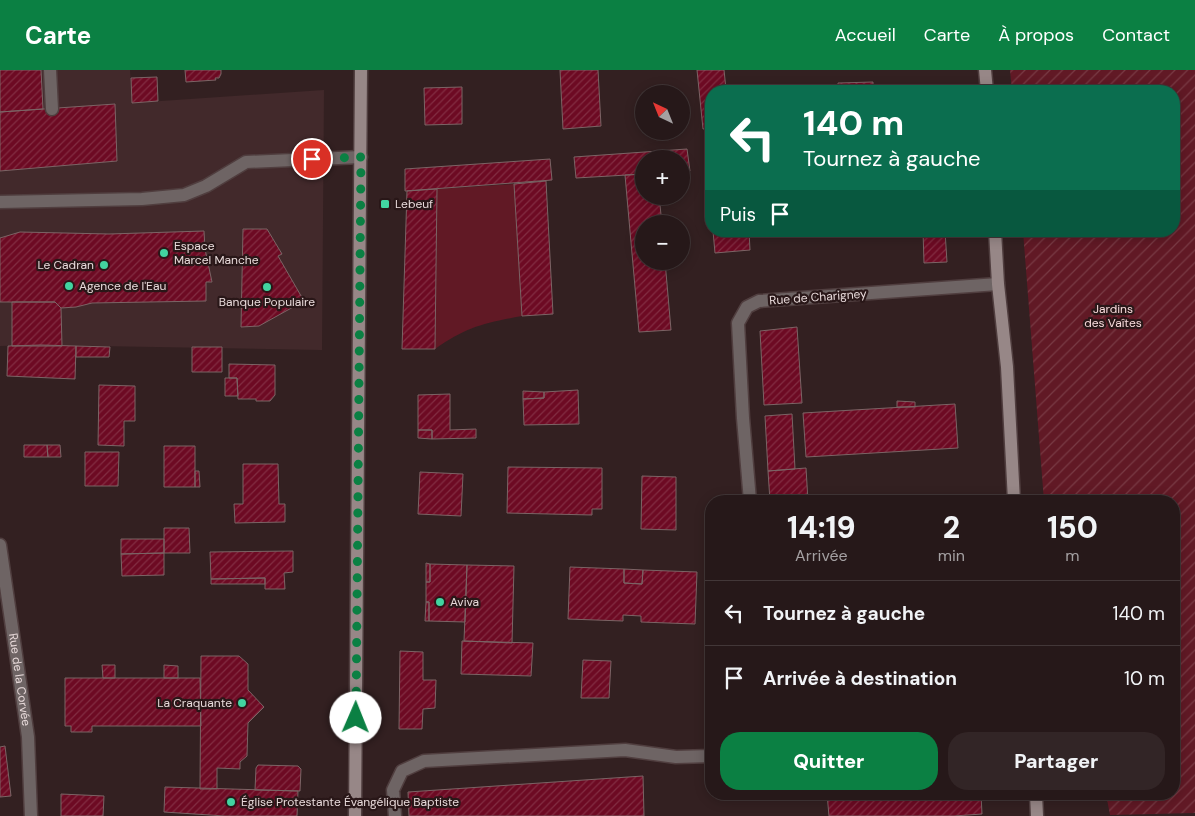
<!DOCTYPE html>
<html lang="fr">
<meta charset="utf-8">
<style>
body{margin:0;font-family:"DM Sans",sans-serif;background:#322526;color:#f1f3f6;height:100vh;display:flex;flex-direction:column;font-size:19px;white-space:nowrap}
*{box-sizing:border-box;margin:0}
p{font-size:16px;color:#a4a0a2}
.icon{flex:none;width:28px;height:28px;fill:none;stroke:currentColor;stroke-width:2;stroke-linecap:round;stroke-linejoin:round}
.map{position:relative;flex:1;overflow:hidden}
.panel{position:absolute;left:705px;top:425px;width:475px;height:305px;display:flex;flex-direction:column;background:#261819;border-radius:20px;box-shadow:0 2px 12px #0003,0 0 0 1px #423738}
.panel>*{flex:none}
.banner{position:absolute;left:705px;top:15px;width:475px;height:152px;border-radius:20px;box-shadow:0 2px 12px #0003,0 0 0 1px #423738;background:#0b6e4f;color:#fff;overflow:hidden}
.needle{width:32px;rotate:317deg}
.fabs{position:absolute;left:635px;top:15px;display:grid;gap:10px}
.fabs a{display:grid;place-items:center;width:55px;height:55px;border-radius:50%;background:#261819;box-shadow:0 2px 12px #0003,0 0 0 1px #423738;font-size:25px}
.pin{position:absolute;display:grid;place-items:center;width:42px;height:42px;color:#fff;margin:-21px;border:2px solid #fff;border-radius:50%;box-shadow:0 1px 5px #0007}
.me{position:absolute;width:55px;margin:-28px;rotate:1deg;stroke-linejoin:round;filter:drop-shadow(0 0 4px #0008)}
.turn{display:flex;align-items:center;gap:18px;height:105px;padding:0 15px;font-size:22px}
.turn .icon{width:65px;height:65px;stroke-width:2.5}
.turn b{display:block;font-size:35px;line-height:42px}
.then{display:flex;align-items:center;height:48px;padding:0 15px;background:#0003;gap:10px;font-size:19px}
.eta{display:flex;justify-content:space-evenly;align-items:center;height:85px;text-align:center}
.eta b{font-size:30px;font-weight:800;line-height:35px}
.primary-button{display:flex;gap:10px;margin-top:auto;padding:10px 15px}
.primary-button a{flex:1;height:58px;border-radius:20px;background:#0b8043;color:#fff;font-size:20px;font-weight:800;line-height:58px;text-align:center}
.primary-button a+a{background:#322526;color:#f1f3f6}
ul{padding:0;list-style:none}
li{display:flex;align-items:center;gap:15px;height:65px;padding:0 15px;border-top:1px solid #423738}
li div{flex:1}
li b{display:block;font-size:19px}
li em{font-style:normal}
header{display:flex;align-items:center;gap:30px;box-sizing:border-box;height:70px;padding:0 25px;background:#0b8043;color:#fff}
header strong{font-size:24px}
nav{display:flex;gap:28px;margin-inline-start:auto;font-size:18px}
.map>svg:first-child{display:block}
</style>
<header>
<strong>Carte</strong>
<nav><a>Accueil</a><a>Carte</a><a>À propos</a><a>Contact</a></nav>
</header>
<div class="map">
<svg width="1195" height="746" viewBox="0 0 1195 746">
<defs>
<pattern id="garden-furrows" width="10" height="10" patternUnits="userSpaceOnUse" patternTransform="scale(1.25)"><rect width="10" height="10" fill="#611925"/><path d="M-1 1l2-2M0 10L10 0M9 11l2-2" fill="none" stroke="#783a44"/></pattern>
<pattern id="building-hatch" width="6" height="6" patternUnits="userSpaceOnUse" patternTransform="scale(1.25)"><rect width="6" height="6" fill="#6d0a23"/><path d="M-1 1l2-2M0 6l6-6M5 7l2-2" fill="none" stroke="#822d42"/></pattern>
</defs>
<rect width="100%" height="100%" fill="#332021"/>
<!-- built -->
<path fill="#42292b" d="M0,0h130l2,33 192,-13 -2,260 -281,-5 -41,1z"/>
<!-- grass -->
<path fill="#611925" d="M514,114l8,132c-38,7 -56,11 -87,33l2,-160z"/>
<!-- garden -->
<path fill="url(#garden-furrows)" d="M1010,0h185v743l-85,2 -4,-21h68v-293h-130l-21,-270h151v-140h-162z"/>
<!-- building -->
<path fill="url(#building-hatch)" stroke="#7b6465" d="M0,0h41l2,39 -43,3z
M185,0h36v4l-2,4h-4l1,2 -30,2z
M560,0h38l3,56 -38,3z
M697,0h27l2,19 26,-2v4h-41v37l-8,1z
M157,7l1,24 -26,2 -1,-25z
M873,12v9h-35v-8z
M462,17v37l-37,1 -1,-37z
M115,34l2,57 -117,10v-59z
M687,79l3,22h-9v-12h-37v15l-68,4 -2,-21z
M550,89l2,21 -147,11v-22z
M644,104v22h15l3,28h-18v37h21l6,69 -32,2 -14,-157z
M546,111l7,133 -31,2 -8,-132z
M437,119l-2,160h-33l5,-158z
M243,159h24l15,25 -4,2 26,45 -45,25 -18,1z
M204,161l1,18 7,33h-6v19l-114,2 -16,4 -15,1 -6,-6h-55v-64l20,-6 89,2z
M713,161h36l1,19 -35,3z
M923,161h22l2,31 -23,1z
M12,232h43l6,6 1,38h-50z
M797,257l5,76 -38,2 -4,-74z
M41,275l35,1 -1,33 -68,-3 1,-30z
M76,276l34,1 -1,10h-33z
M192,277h30v25h-30z
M229,294l46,1v30l-5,6h-14v-2h-18l-1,-21h-8z
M225,308h12l1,18h-13z
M99,315l36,1v35h-11v25l-26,-1z
M578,320l1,34 -55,1 -1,-26 21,-1v-6z
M523,321l21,1v6l-21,1z
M450,324v36l26,-1v9l-44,1v-9h-14v-35z
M897,331l18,1v5h-18z
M955,334l3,44 -152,9 -3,-44z
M792,344l3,55 -27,2 -3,-55z
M418,360h14v9l-14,-1z
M24,375h23l1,12h-24z
M47,375h13l1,12h-13z
M164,376h31v41h-31z
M85,382h34l-1,34h-33z
M243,394h35l1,40h6v18l-50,1 -1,-19h9z
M508,397l94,1v41h-10v6l-85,-2z
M806,398l2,33h-38l-2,-30z
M195,401h4l1,16h-5z
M420,402l43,2 -2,42 -43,-2z
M642,406l34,1v53l-35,-1z
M164,458h25l1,25h-26z
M121,469h43v14l-43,1z
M293,481v21l-9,1 1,16h-20v-11l-54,1 -1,-27z
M164,483v22l-42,1 -1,-22z
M426,493l4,1v18h-4z
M430,494l37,1 -2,57 -36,-1v-19h-3v-20h4z
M467,495l47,1 -2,77 -48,-2z
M570,497l54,2v14l18,1 1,-14 54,2 -2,52 -54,-2v-6l-18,-1v6l-55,-2z
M624,499l19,1 -1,14 -18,-1z
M265,508v6h-54v-5z
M426,532h3v19h-4z
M462,571l71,2 -2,33 -70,-2z
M400,581l23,1v28h13l-1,28 -12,1 -1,20h-23z
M201,586h38l9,8v26l16,17 -16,16 -1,33 -7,6v7l-23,-1v21h-17z
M583,590l28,1 -2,37h-28z
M102,595h13v13h-12z
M164,595l14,1v12h-14z
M65,608h135l1,48h-109v6h-21v-6h-6z
M5,676l6,50 -11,1v-50z
M258,695l40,1 3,3 -1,22 -45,-1 1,-22z
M643,706l1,40h-235l-1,-24z
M165,717l133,4 -1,25h-72l-61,-4z
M61,724l43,2 -1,20h-42z
M827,724h154l1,20 -28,2h-125z"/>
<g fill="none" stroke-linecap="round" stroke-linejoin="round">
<defs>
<path id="lane" d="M50,0l2,39
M0,132l142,-3 42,-4 22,-9 40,-24 115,-5
M750,431l-7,-83 -5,-95 9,-16 12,-6 239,-17
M395,746l-2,-26 9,-19 22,-10 201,-11 51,7 35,-1"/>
<g id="street">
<path id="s1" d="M0,475l28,192 3,79"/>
</g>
<path id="secondary" d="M985,0l2,21
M995,161l3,53 9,83 7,134
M1036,724l1,22
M355,746l6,-746"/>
</defs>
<!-- lane casing -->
<use href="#lane" stroke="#503e3f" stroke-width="15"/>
<!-- street casing -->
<use href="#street" stroke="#503e3f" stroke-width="15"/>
<!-- secondary casing -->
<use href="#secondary" stroke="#503e3f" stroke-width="15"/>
<!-- lane -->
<use href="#lane" stroke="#6e6464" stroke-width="12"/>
<!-- street -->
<use href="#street" stroke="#6e6464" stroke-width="12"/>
<!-- secondary -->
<use href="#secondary" stroke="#978787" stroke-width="12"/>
</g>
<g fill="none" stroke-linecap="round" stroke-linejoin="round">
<!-- route -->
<path stroke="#0b8043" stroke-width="9" stroke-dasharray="0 16.2" d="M312,89l49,-2 -5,561"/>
</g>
<!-- markers -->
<g fill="#42d4a0" stroke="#291718" stroke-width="2">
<rect x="380" y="129" width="10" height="10" rx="2.5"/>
<circle cx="164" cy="183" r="5"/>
<circle cx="104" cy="195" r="5"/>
<circle cx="69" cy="216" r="5"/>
<circle cx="267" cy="217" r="5"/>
<circle cx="440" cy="532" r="5"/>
<circle cx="242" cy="633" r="5"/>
<circle cx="231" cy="732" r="5"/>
</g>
<g text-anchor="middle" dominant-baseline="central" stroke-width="4.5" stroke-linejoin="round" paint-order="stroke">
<!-- poi labels -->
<g font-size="12" fill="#e8dada" stroke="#291718" text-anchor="start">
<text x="395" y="134">Lebeuf</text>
<text x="174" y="176">Espace<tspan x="174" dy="14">Marcel Manche</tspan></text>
<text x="94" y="195" text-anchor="end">Le Cadran</text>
<text x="79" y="216">Agence de l'Eau</text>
<text x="267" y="232" text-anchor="middle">Banque Populaire</text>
<text x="450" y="532">Aviva</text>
<text x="232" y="633" text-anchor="end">La Craquante</text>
<text x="241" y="732">Église Protestante Évangélique Baptiste</text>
</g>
<!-- street labels -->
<g font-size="12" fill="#e8dada" stroke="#291718">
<text transform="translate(818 227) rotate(-4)">Rue de Charigney</text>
<text stroke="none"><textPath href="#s1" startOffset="136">Rue de la Corvée</textPath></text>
</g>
<!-- park labels -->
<g font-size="12" fill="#f8dbdc" stroke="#291718">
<text x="1113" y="239">Jardins<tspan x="1113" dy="14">des Vaîtes</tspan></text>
</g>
</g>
</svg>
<div class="fabs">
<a><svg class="needle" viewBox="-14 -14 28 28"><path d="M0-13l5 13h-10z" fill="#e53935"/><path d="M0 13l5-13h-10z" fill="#a4a0a2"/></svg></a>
<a>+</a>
<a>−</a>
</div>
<div class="pin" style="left:312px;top:89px;background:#d93025"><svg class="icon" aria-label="arrive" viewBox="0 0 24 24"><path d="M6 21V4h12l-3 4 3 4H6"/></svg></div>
<svg class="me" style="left:356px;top:648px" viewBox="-20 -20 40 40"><circle r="19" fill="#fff"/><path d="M0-13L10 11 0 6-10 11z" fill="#0b8043"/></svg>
<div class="banner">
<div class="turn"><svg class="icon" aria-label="left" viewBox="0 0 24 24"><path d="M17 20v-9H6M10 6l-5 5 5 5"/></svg><div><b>140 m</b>Tournez à gauche</div></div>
<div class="then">Puis<svg class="icon" aria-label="arrive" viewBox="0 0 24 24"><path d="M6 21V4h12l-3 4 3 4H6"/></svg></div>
</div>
<section class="panel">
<div class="eta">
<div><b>14:19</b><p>Arrivée</p></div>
<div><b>2</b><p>min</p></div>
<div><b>150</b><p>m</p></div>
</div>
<ul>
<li><svg class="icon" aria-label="left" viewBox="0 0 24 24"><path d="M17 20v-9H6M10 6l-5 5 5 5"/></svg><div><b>Tournez à gauche</b></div><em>140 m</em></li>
<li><svg class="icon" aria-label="arrive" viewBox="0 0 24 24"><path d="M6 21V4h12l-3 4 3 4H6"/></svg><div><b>Arrivée à destination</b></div><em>10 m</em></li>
</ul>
<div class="primary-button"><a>Quitter</a><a>Partager</a></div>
</section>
</div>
